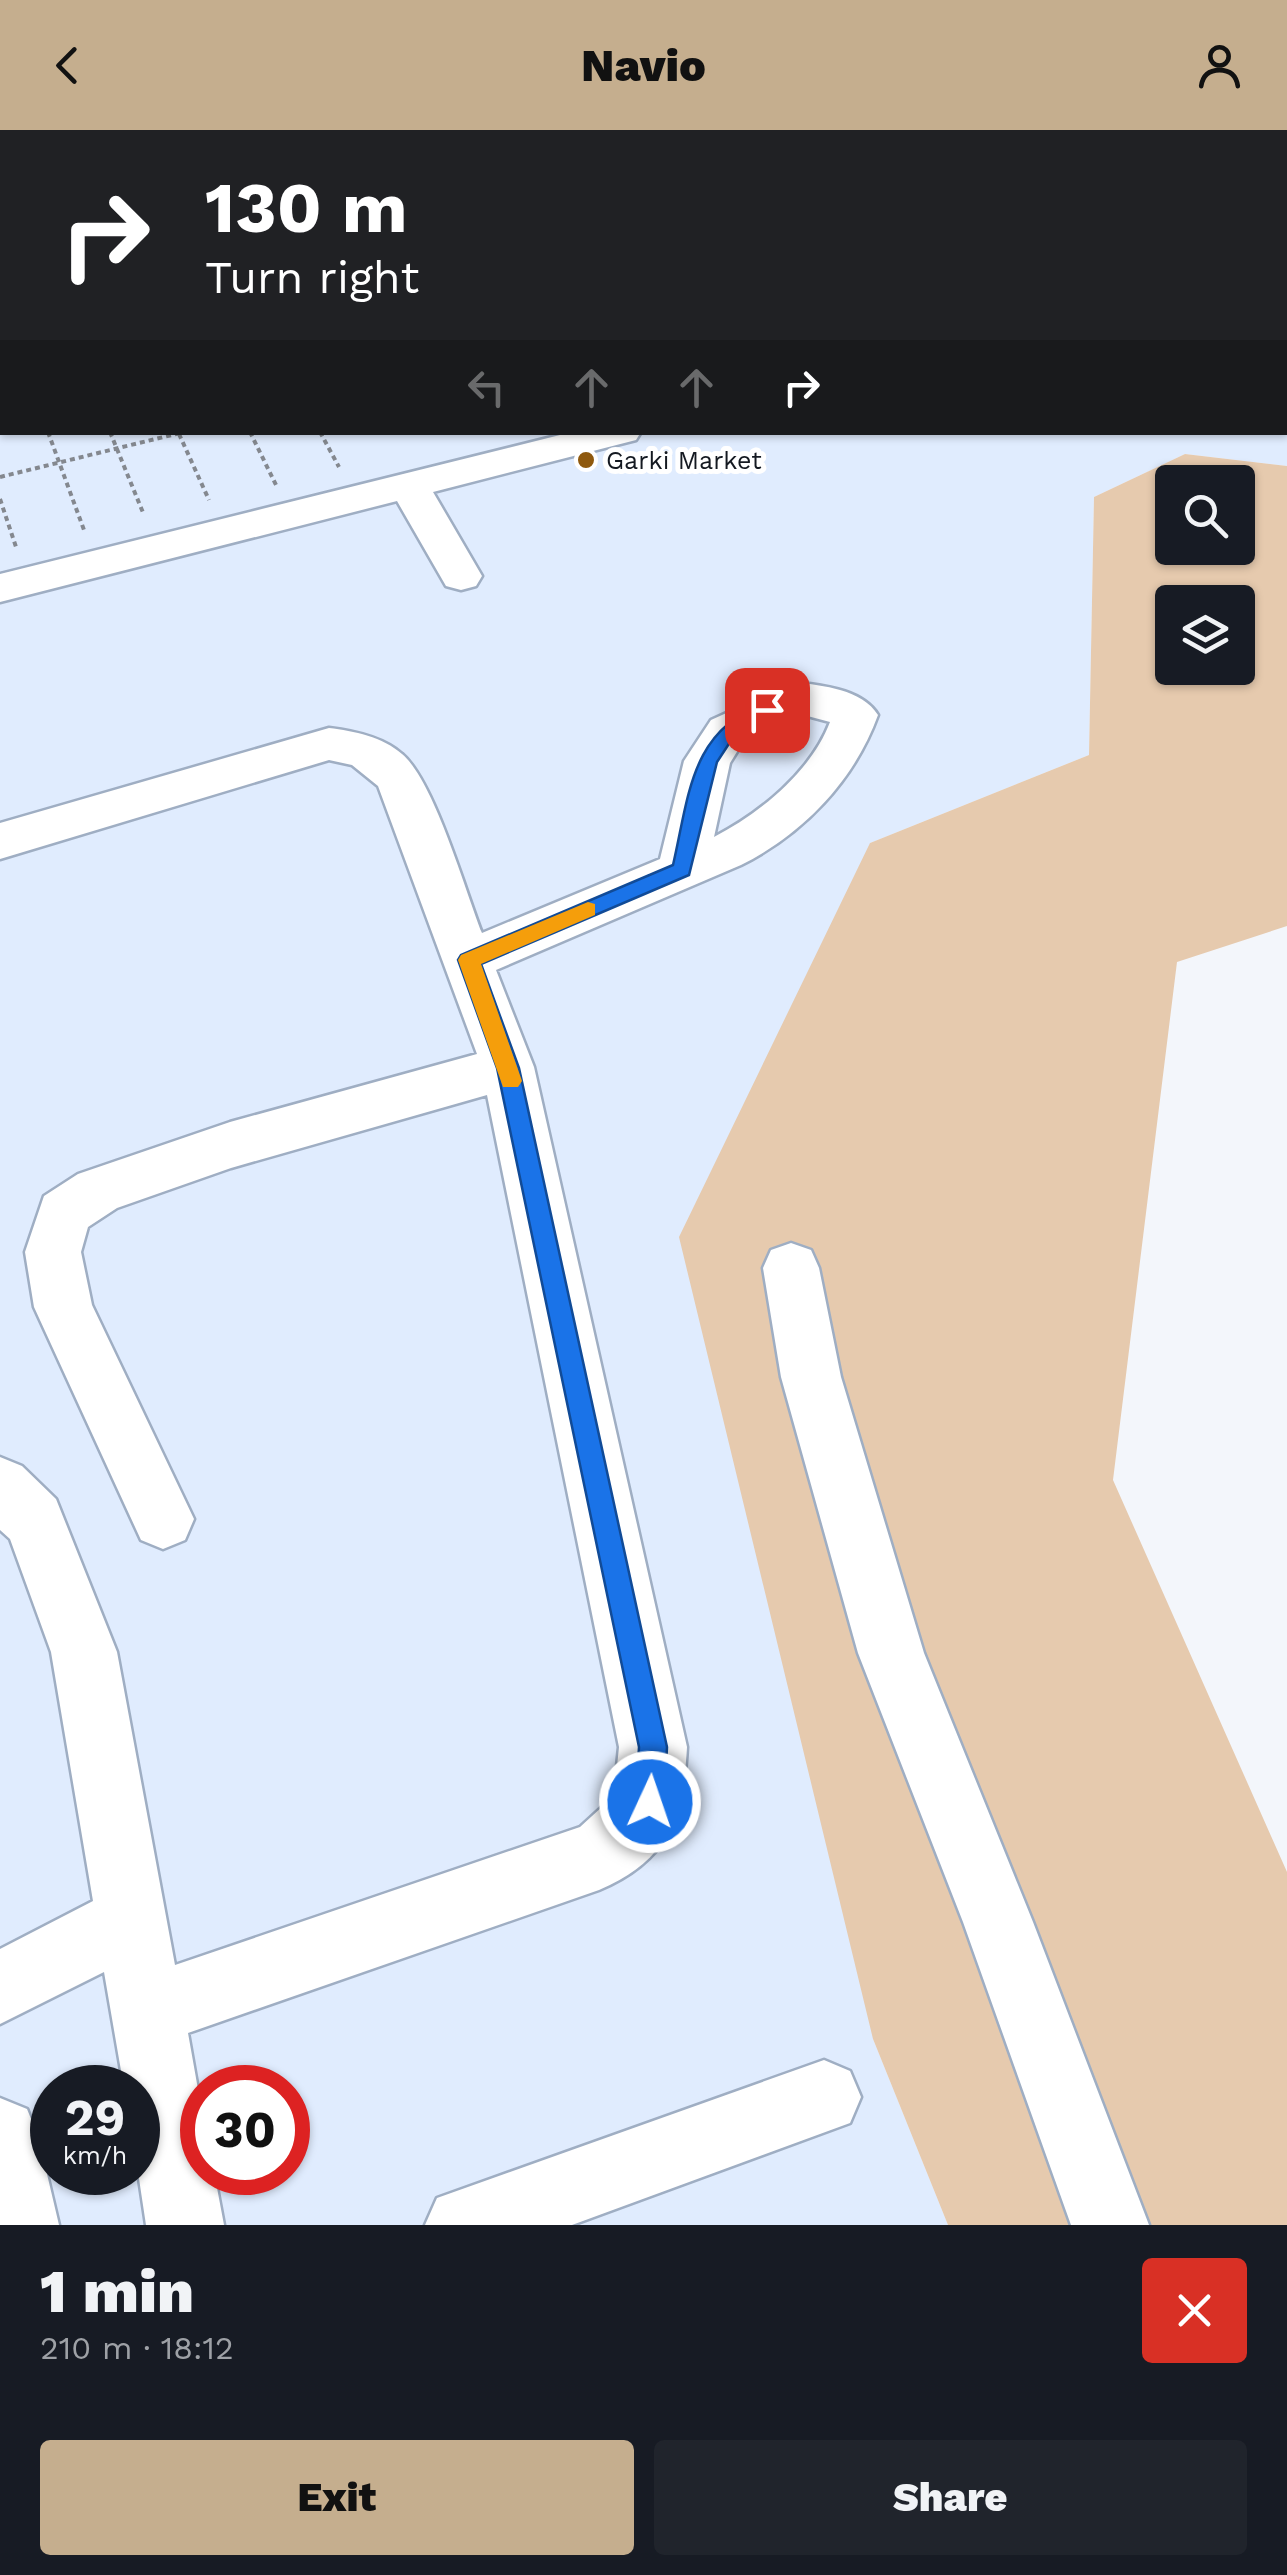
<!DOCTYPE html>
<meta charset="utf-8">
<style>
body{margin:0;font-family:"Work Sans",sans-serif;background:#20242c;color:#f1f3f6;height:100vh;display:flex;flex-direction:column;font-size:38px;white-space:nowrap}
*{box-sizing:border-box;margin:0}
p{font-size:32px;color:#9ea1a6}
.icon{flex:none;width:55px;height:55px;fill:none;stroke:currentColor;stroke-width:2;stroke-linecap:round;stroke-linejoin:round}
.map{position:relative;height:2095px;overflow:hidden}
.panel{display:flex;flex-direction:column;background:#171b24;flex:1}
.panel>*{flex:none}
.banner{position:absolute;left:0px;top:0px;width:1288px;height:305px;box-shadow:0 2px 8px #0004;background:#202124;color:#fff;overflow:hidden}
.fabs{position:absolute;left:1155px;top:335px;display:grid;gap:20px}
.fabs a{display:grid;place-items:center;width:100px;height:100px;border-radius:10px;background:#171b24;box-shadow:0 2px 8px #0004;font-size:50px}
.speed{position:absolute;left:30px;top:1935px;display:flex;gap:20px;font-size:50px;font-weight:700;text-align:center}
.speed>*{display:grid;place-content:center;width:130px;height:130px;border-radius:50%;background:#171b24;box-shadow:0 2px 8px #0004;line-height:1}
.speed small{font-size:25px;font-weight:400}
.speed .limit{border:15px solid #d22;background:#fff;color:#111}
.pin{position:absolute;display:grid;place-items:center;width:85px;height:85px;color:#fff;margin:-42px;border-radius:20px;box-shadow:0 5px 15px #0006}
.me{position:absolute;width:110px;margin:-55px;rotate:3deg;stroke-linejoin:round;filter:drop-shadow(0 0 8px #0008)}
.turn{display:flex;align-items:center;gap:35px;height:210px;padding:0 40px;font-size:45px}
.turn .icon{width:130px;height:130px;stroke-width:2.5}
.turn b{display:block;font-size:70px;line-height:85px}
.lanes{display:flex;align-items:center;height:95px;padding:0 40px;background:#0003;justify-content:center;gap:50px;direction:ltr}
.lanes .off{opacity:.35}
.round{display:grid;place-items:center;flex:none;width:105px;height:105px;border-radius:10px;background:#20242c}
.head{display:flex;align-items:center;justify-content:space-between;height:170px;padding:0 40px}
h1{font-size:60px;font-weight:800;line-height:75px}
.action{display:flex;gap:20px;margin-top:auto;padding:20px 40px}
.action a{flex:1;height:115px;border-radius:10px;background:#c5ae8e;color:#111;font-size:40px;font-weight:800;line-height:115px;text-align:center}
.action a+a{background:#20242c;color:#f1f3f6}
header{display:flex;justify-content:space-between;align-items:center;height:130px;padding:0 40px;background:#c5ae8e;color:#111;font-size:45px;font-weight:800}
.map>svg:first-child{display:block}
</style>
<header><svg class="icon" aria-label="back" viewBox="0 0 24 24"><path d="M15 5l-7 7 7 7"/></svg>Navio<svg class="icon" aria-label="person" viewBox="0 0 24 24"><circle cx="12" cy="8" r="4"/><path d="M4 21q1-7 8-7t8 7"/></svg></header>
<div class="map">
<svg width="1287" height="2095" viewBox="0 0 1287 2095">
<rect width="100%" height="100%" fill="#f3f6fb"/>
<!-- built -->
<path fill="#e0ecfe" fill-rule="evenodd" d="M1287,0v336l-102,-12 -91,43 -5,258 -219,88 3,1196 75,186h-948v-2094zM2,2h1283v300h-1283zM52,1958h86v84h-86zM202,1958h86v84h-86z"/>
<!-- green -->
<path fill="#e6caae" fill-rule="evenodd" d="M1185,324l102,12v460l-110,36 -64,518 174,392v353h-339l-75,-186 -194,-802 191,-394 219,-88 5,-258zM1172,352h66v66h-66zM1172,472h66v66h-66z"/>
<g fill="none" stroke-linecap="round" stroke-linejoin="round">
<defs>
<path id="minor" d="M1026,0h34l1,2h-34z
M572,302h69l-5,8 -203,52 49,84 -6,10 -15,4 -15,-4 -49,-85 -397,101v-28z
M795,552c28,4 67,7 83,33 -24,66 -75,119 -137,150l-245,105 38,97 153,680c-4,71 -19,114 -88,143l-411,143 14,79v60h12l10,53h-78l-8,-53v-84h-14l-20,-116 -104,52v-75l93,-48 -42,-249 -41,-113 -10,-9v-73l22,9 34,33 61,153 58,313 405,-138 34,-31 5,-49 -132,-652 -256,73 -114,40 -29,19 -7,25 11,53 102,214 -9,21 -22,9 -22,-9 -107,-233 -9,-55 19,-56 34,-22 152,-52 247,-68 -99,-268 -26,-21 -23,-5 -329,99v-36l329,-95c25,3 54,9 73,26 32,27 63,136 80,179l178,-74 24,-98 27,-41zM800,584l30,8c-19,50 -70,91 -116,115l16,-74 13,-21z
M791,1113l20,7 8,18 22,109 83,276 109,269 116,303h-78l-108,-303 -105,-269 -77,-276 -18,-109 8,-18z
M824,1930l26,11 11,26 -11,26 -278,102h-147l12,-27z
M0,1968l27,11 11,27 21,89h-59z"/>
</defs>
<!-- minor casing -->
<use href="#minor" stroke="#9faec3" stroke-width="5"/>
<!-- path -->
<path stroke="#84888f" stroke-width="4" stroke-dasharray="5 4" stroke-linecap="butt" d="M253,2l11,-2
M386,2l11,-2
M651,2l12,-2
M0,172l2,7
M48,302l36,98
M110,302l34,83
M250,302l26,53
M320,302l19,35
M179,304l30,66
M0,347l184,-45
M0,369l17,51"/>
<!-- minor -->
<use href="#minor" fill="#fff" fill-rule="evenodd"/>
</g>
<!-- route -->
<path fill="#1a73e8" stroke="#114b97" stroke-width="2.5" d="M767,573l6,2v9l-39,22 -17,26 -28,113 -208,89 38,104 148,679 -3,55 -4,10 -10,4 -10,-4 -4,-10 3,-55 -142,-679 -39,-108 3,-5 212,-90c16,-68 17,-137 94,-162z"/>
<!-- slow -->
<path fill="#f59e0b" d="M588,772l7,2v11l-114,49 41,117 -4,6h-15l-45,-127 3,-5z"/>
<!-- markers -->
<circle fill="#8f590e" stroke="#fff" stroke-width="4" cx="586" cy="330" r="10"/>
<g text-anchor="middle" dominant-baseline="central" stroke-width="10" stroke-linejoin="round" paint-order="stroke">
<!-- far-poi labels -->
<g font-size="25" fill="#141921" stroke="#fff" text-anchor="start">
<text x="606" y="330">Garki Market</text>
</g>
</g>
</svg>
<div class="fabs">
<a><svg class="icon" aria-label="search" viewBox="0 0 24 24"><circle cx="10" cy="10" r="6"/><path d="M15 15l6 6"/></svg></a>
<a><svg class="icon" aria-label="layers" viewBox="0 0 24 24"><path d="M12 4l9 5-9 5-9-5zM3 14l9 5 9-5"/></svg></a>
</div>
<div class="speed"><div>29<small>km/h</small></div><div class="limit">30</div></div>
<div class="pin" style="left:767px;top:580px;background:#d93025"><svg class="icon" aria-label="arrive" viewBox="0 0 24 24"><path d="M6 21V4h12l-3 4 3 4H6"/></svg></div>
<svg class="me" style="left:650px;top:1672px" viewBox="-20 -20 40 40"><circle r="17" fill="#1a73e8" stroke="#fff" stroke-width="3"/><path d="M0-11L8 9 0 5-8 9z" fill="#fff"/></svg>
<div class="banner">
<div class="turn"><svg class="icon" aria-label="right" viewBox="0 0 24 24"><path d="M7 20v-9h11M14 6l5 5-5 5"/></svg><div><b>130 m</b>Turn right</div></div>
<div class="lanes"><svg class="icon off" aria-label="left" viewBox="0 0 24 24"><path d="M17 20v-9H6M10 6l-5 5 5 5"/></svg><svg class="icon off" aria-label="ahead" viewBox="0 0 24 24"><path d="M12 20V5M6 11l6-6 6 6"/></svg><svg class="icon off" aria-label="ahead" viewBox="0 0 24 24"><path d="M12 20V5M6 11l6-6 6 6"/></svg><svg class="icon" aria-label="right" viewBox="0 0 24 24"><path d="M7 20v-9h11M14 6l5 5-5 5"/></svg></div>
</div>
</div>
<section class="panel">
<div class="head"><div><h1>1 min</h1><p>210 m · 18:12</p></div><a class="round" style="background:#d93025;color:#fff"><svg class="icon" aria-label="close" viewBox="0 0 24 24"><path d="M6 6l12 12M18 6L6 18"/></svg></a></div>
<div class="action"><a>Exit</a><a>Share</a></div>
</section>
